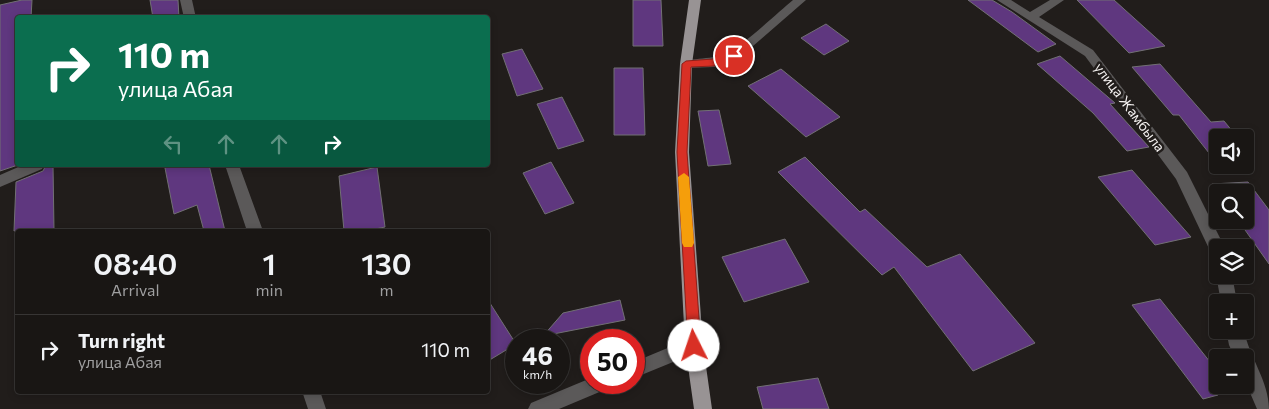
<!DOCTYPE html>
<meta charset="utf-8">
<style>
body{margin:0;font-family:Commissioner,sans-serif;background:#262322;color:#f1f3f6;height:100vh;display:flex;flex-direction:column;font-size:19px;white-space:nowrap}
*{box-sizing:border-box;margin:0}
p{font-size:16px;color:#9f9fa0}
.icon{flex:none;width:28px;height:28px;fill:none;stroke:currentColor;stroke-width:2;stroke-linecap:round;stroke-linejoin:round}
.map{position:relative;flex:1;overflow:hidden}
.sheet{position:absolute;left:15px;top:229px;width:475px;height:165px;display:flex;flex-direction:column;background:#191614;border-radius:5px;box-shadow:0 2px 8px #0003,0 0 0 1px #373534}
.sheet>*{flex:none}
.top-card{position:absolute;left:15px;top:15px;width:475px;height:152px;border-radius:5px;box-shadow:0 2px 8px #0003,0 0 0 1px #373534;background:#0b6e4f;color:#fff;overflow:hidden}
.buttons{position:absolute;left:1209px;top:129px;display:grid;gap:10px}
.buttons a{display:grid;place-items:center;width:45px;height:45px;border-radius:5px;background:#191614;box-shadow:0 2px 8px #0003,0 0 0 1px #373534;font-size:25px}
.speed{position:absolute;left:505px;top:329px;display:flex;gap:10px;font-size:25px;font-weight:700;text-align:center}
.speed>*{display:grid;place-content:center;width:65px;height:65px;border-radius:50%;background:#191614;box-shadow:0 2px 8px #0003,0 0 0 1px #373534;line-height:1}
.speed small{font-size:12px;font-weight:400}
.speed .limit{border:8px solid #d22;background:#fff;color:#111}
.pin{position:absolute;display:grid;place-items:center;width:42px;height:42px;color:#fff;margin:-21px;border:2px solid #fff;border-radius:50%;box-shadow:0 1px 5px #0007}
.me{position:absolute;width:55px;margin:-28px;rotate:356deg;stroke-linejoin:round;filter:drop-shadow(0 0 4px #0008)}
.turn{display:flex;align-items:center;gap:18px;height:105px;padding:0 20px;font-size:22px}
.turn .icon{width:65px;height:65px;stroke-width:2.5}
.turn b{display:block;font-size:35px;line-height:42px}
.lanes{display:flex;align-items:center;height:48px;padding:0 20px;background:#0003;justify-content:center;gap:25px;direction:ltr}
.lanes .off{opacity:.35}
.eta{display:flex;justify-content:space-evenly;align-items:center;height:85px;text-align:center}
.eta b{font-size:30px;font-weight:600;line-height:35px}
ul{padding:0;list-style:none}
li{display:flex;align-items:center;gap:15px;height:70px;padding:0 20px;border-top:1px solid #373534}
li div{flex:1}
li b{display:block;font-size:19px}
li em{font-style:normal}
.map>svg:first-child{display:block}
</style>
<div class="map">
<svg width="1269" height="409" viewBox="0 0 1269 409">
<rect width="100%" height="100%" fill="#211d1b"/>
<!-- building -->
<path fill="#5f377f" stroke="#727074" d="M22,0h10l-1,18h-13v147l-18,6v-166z
M150,0h28l1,18h-26z
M633,0h28l2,46h-30z
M968,0h24l20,12 44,32 -18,8z
M1077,0h37l51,46 -36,7z
M826,24l23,17 -25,14 -23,-17z
M522,49l21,40 -26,7 -15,-42z
M1060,56l55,47 -5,1 39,43 -22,4 -34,-38 -56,-49z
M1160,64l51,58 13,-1 14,17h-20v14l-9,1 -30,-38h-6l-41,-48z
M614,68h29l2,67h-31z
M781,69l59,48 -34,20 -58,-51z
M562,97l22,44 -26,8 -21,-45z
M719,110l12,54 -23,2 -10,-55z
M805,157l55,55 5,-3 62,58 33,-13 75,89 -62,28 -79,-104 -12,8 -104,-103z
M551,162l23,41 -29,11 -22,-41z
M46,165h7l1,66h-40l2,-49 27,-11z
M174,165h35l16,66h-21l-7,-26 -23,9 -9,-46z
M377,167l8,60 -19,4h-22l-5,-55z
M1132,170l59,67 -36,8 -57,-68z
M1248,182l21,28v54l-31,-44h7v-28h-27l-6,-8z
M785,239l24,43 -65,20 -22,-45z
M1160,299l58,73v23l-15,4 -71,-94z
M488,300l28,44 -28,17z
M620,300l5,20 -82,16 20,-23z
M818,378l11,31h-66l-6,-22z"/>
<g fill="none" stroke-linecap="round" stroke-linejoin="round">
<!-- minor -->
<path fill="#5b5959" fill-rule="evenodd" d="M180,0h12l4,18h-12z
M793,0h13l-68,59 -24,8 -28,1 -6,-4c4,-6 33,-5 43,-9 17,-6 54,-42 70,-55z
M997,0h14l19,12 20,-12h14l-25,17 54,33 94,122 38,76h-7v8l-6,-1 -36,-76 -91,-123z
M23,165h21l-2,4 -42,18v-12z
M225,165h14l24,66h-16z
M1218,272v3h14l5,27h-16l-5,-27z
M1226,330h18c5,27 25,51 25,79h-12l-12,-28v-23h-10l-6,-13z
M694,337l6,2 3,6 -3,6 -66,27v-16z
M591,378v4h21l-3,6 -50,21h-31l3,-6z
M302,391h18l6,18h-18z"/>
<!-- major -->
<path fill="#989394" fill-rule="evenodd" d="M689,0h12l-9,64 -3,88 14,193 9,64h-18l-9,-64 -10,-193 5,-88z"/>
</g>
<!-- route -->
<path fill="#d93025" stroke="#8d1f18" d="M734,53l4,3 -1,2 -23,8 -23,1 -4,85 14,194 -2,4 -5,2 -4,-2 -2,-4 -11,-194 5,-88 4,-3 27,-2z"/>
<!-- slow -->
<path fill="#f59e0b" d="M684,173l5,4 5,66 -2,4h-8l-2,-4 -4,-66z"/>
<g text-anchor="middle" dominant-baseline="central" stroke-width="5" stroke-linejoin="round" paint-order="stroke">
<!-- street labels -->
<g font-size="14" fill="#f6f3f2" stroke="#211d1b">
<text transform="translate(1130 107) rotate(53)">улица Жамбыла</text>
</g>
</g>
</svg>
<div class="buttons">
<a><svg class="icon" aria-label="sound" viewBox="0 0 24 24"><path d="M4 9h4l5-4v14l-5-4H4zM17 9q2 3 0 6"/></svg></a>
<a><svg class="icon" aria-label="search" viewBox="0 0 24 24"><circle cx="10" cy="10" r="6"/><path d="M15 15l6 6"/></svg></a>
<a><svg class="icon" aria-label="layers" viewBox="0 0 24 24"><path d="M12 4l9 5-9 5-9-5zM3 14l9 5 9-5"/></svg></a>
<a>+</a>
<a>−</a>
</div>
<div class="speed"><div>46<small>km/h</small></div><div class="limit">50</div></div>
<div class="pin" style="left:734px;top:56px;background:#d93025"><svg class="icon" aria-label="arrive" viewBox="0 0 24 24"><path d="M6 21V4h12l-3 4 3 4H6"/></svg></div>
<svg class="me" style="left:694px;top:346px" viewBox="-20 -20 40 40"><circle r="19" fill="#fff"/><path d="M0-13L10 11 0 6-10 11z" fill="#d93025"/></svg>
<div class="top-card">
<div class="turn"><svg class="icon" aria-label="right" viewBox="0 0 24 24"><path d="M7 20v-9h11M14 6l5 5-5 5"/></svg><div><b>110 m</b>улица Абая</div></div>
<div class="lanes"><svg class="icon off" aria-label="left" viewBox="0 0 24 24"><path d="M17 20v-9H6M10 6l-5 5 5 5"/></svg><svg class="icon off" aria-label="ahead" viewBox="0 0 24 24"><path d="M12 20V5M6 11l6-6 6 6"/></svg><svg class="icon off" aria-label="ahead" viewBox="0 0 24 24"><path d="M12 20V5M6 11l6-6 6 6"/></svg><svg class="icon" aria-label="right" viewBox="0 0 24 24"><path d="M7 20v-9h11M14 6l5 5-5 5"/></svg></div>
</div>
<section class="sheet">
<div class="eta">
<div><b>08:40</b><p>Arrival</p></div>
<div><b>1</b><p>min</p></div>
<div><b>130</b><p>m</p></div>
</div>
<ul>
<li><svg class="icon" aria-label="right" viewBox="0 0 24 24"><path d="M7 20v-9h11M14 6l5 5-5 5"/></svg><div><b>Turn right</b><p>улица Абая</p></div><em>110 m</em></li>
</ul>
</section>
</div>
